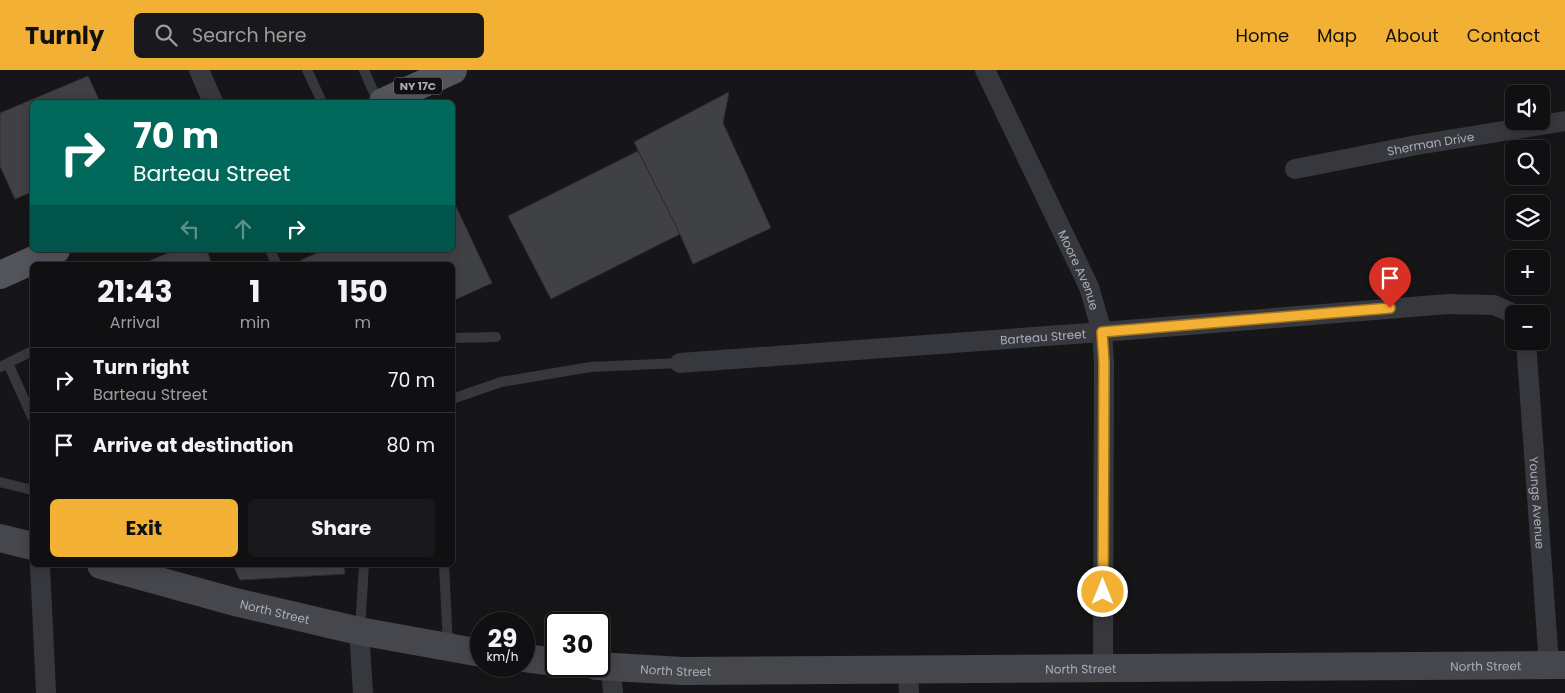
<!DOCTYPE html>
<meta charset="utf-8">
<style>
body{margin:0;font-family:Poppins,sans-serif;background:#19191b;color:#f1f3f6;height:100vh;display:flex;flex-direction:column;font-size:19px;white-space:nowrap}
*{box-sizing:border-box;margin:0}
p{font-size:16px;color:#9c9d9f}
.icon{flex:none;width:28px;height:28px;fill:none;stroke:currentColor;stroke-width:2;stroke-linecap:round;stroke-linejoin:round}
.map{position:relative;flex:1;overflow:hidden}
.sheet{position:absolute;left:30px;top:192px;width:425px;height:305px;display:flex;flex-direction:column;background:#101012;border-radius:8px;box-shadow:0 2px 12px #0003,0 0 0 1px #303032}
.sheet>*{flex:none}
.top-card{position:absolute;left:30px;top:30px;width:425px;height:152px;border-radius:8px;box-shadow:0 2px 12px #0003,0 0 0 1px #303032;background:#00695c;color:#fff;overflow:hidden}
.fabs{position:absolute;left:1505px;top:15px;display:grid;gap:10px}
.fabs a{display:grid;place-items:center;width:45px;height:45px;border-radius:8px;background:#101012;box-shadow:0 2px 12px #0003,0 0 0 1px #303032;font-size:25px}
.speed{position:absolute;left:470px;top:542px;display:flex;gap:10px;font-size:25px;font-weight:700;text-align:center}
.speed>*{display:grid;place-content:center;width:65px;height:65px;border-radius:50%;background:#101012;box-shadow:0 2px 12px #0003,0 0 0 1px #303032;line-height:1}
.speed small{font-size:12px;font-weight:400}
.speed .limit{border:2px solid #111;border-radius:8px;background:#fff;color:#111}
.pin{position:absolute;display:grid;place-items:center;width:42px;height:42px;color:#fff;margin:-51px -21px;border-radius:50% 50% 50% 0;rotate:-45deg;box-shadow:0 0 5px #0007}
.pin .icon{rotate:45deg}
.me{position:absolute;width:55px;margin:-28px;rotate:0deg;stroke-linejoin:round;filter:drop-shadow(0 0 4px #0008)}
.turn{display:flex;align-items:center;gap:18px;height:105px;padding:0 20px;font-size:22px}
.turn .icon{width:65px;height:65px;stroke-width:2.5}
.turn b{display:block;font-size:35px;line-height:42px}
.lanes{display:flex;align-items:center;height:48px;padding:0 20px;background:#0003;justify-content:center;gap:25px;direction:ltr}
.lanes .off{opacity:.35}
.eta{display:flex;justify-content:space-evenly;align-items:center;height:85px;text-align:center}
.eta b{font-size:30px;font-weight:700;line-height:35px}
.action{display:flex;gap:10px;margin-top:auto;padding:10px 20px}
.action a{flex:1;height:58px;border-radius:8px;background:#f2b134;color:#111;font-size:20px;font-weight:700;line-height:58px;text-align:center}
.action a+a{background:#19191b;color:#f1f3f6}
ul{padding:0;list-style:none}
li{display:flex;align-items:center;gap:15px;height:65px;padding:0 20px;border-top:1px solid #303032}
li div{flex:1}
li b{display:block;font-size:19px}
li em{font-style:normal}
header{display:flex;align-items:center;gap:30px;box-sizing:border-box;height:70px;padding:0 25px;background:#f2b134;color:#111}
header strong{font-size:24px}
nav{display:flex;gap:28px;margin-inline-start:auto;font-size:18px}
.search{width:350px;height:45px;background:#19191b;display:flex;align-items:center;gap:12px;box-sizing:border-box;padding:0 18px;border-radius:8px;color:#9c9d9f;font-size:19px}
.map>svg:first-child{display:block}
</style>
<header>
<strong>Turnly</strong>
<div class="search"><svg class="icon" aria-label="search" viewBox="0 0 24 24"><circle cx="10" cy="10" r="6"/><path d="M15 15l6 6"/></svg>Search here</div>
<nav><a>Home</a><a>Map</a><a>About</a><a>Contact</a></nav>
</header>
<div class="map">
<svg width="1565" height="623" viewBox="0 0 1565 623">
<rect width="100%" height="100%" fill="#161618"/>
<!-- building -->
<path fill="#404145" stroke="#303034" d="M88,6l12,26h-68v90l-17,7 -15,-33v-53z
M729,22l-6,31 48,105 -78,36 -13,-30 -46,-92z
M638,81l42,83 -129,65 -43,-83z
M452,128l40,85 -40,18v-36h-151l-2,-4 25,-11h128z
M175,180h32l5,15h-72z
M233,495h111l1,9 -105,6z"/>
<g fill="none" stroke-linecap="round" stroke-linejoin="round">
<!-- lane -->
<path stroke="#37383d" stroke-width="10" d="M307,0l15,32
M364,0l14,32
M270,180l7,15
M452,268l44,-1
M8,293l24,54
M0,297l32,-16
M452,329l49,-17 89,-15 90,-4
M0,412l32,8
M444,495l4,81
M360,559l4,-64"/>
<!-- street -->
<g stroke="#37383d" stroke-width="20">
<path d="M199,0l14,32"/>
<path id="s1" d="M985,0l104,217 13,45 2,31 -1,305"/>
<path id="s2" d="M1295,99l122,-24 148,-24"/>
<path id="s3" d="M1526,271l23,324"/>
<path id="s4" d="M680,293l422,-31 346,-28 46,1 20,9"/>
<path d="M40,495l6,128"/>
<path d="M359,561l4,62"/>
<path d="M611,598l2,25"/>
<path d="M908,601l1,22"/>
</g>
<!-- secondary -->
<g stroke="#45474d" stroke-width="28">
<path d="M0,468l32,8"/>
<path id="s5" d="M101,495l134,37 124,29 122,22"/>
<path d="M524,588l32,4"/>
<path id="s6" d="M596,596l87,5 882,-6"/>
</g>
<!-- primary -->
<path stroke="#53555c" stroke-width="28" d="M383,32l70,-32
M0,205l56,-25"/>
</g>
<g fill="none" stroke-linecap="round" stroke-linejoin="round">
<defs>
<path id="route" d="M1103,522l1,-229 -2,-31 288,-24"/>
</defs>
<!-- route casing -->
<use href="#route" stroke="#9d7322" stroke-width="12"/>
<!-- route -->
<use href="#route" stroke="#f2b134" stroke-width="9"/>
</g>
<g text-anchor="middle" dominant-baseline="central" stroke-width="5" stroke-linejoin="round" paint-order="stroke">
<!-- shield labels -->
<rect fill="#111113" stroke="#7b7e86" stroke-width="1" x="394" y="7.5" width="48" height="17" rx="4"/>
<g font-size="11" font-weight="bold" fill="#a8adb8">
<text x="418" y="16">NY 17C</text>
</g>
<!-- street labels -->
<g font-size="12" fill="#a8adb8" stroke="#111113">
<text stroke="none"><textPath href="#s2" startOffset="138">Sherman Drive</textPath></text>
<text stroke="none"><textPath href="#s1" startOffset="221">Moore Avenue</textPath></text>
<text stroke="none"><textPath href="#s4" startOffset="364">Barteau Street</textPath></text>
<text stroke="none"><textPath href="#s3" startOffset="162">Youngs Avenue</textPath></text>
<text stroke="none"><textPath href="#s5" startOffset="180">North Street</textPath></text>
<text stroke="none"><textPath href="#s6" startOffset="890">North Street</textPath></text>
<text stroke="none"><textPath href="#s6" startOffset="485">North Street</textPath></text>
<text stroke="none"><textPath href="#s6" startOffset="80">North Street</textPath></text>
</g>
</g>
</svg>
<div class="fabs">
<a><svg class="icon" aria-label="sound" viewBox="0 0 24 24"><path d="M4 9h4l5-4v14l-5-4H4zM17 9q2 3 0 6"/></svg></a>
<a><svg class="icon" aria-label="search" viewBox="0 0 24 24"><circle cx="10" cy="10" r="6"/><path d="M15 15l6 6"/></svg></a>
<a><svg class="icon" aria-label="layers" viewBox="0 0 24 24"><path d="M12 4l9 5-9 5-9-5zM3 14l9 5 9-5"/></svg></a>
<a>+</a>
<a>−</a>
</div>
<div class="speed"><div>29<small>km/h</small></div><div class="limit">30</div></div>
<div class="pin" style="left:1390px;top:238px;background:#d93025"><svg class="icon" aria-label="arrive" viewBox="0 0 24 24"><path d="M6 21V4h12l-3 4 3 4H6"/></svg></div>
<svg class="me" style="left:1103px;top:522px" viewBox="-20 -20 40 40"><circle r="17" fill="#f2b134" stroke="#fff" stroke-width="3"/><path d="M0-11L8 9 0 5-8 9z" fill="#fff"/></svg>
<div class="top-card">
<div class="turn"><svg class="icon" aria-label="right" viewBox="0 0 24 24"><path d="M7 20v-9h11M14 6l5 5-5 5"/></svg><div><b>70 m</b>Barteau Street</div></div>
<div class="lanes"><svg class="icon off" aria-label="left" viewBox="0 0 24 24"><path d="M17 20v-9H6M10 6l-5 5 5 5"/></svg><svg class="icon off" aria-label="ahead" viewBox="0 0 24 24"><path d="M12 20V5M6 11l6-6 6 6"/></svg><svg class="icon" aria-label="right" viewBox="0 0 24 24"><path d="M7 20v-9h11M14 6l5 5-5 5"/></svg></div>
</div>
<section class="sheet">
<div class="eta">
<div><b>21:43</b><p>Arrival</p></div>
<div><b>1</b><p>min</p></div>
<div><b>150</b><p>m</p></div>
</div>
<ul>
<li><svg class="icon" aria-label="right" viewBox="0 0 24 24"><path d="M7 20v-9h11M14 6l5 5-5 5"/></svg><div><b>Turn right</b><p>Barteau Street</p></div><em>70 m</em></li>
<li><svg class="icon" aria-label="arrive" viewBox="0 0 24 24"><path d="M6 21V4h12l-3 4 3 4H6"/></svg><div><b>Arrive at destination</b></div><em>80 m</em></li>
</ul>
<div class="action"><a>Exit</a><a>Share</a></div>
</section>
</div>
